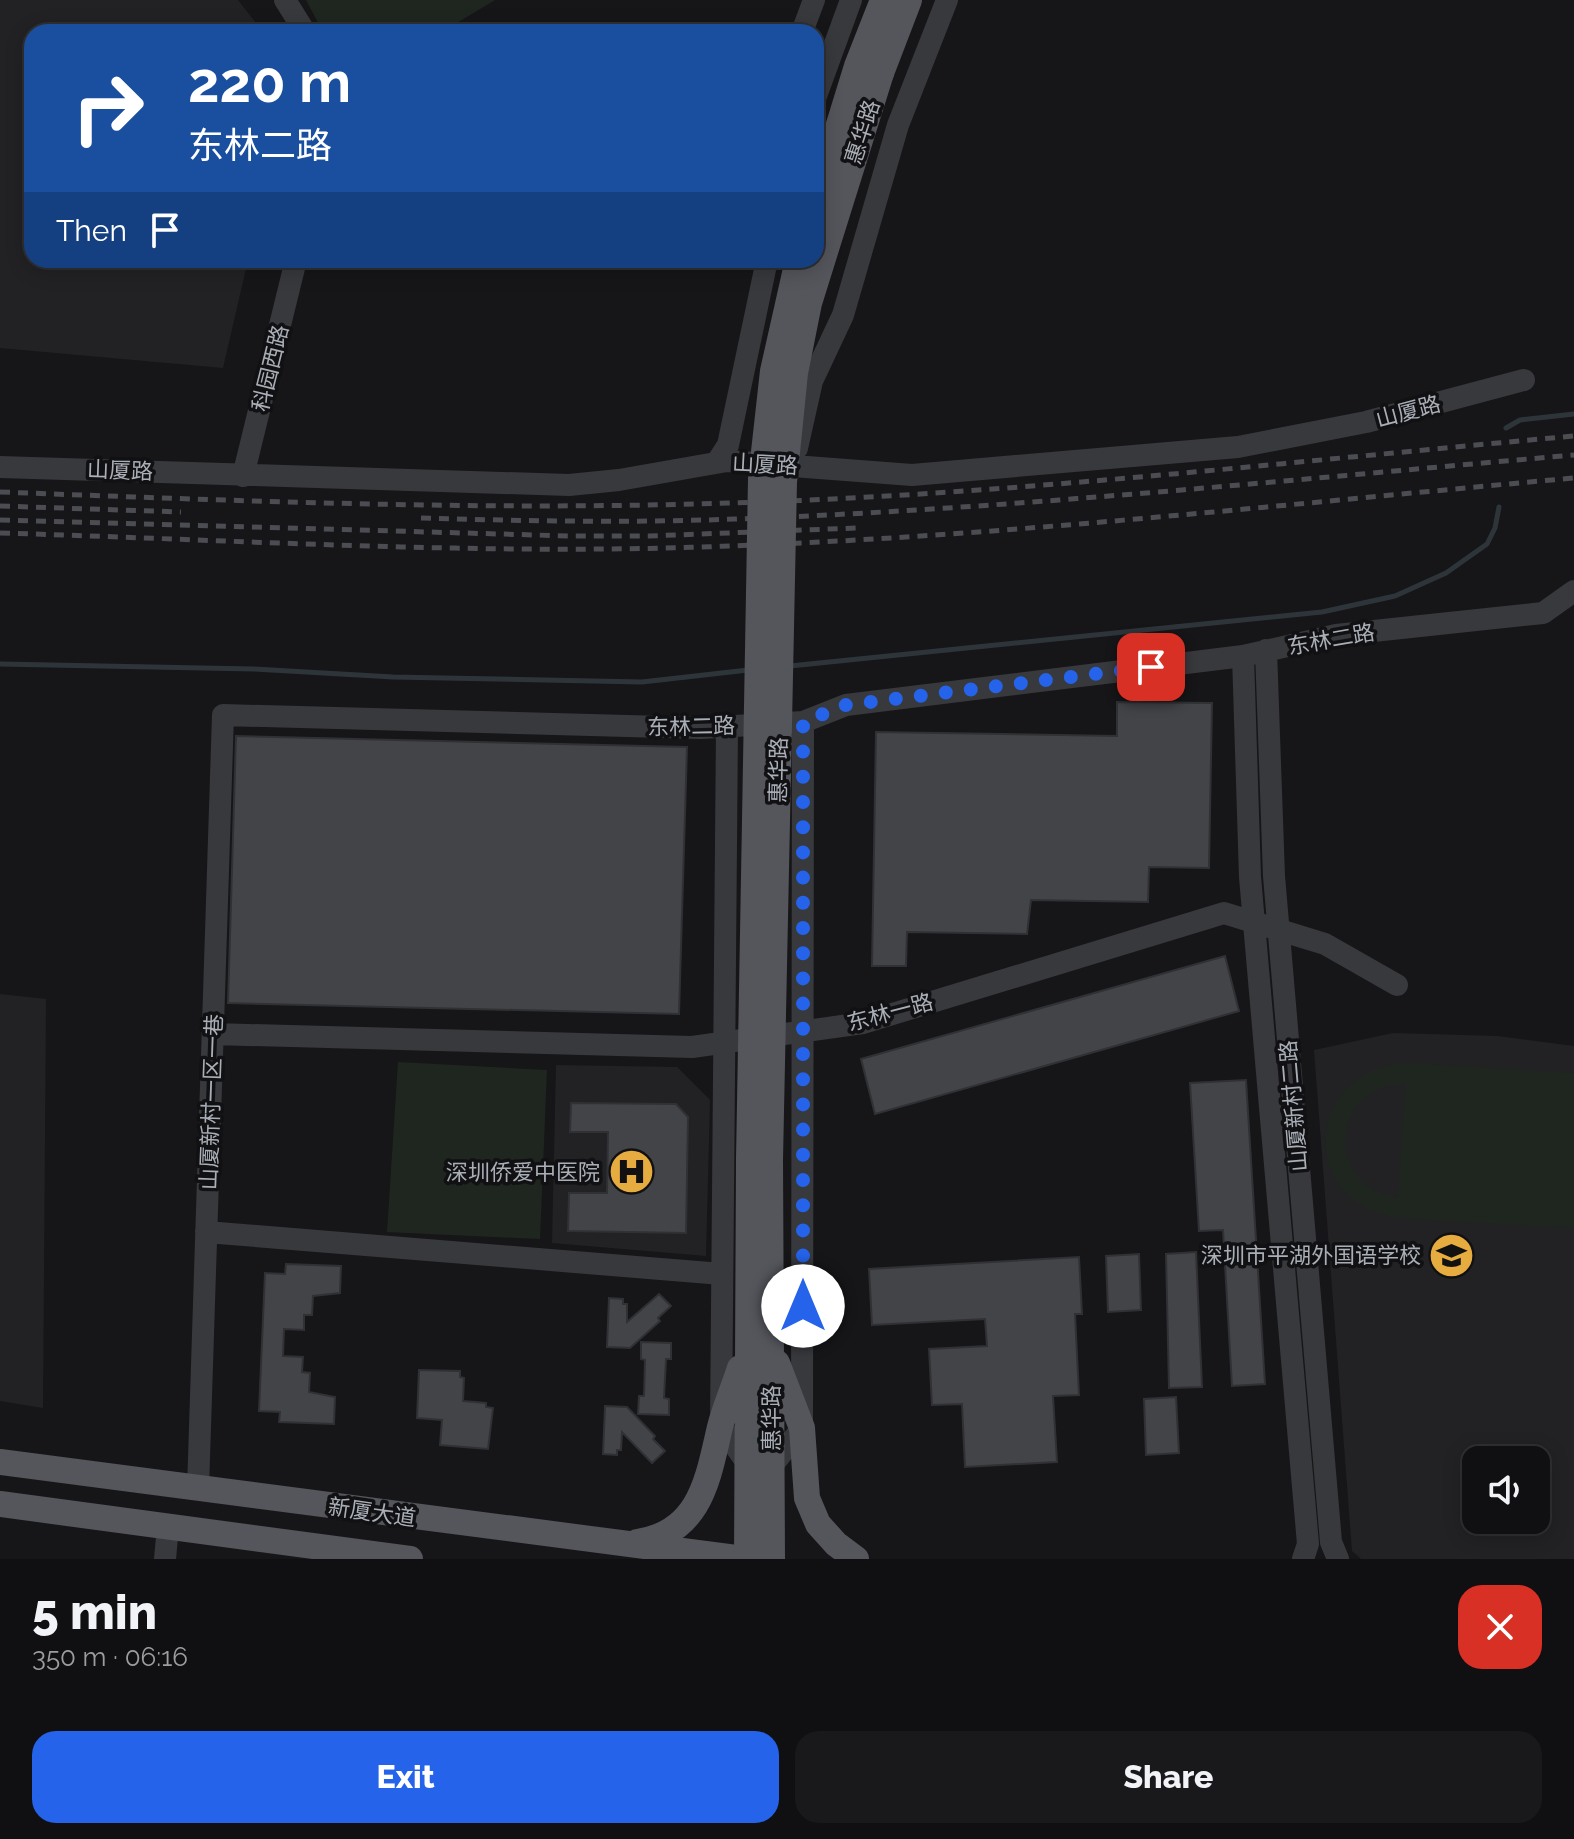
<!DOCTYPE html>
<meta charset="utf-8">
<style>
body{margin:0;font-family:Raleway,"Noto Sans SC",sans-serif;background:#19191b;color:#f1f3f6;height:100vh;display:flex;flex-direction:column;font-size:30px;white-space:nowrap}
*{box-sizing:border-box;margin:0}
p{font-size:26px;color:#9c9d9f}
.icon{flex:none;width:44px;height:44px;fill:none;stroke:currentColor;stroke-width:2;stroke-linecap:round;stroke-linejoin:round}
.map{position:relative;height:1559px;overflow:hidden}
.side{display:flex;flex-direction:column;background:#101012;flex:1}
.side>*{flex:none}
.top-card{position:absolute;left:24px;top:24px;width:800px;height:244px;border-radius:24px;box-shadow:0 4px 20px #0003,0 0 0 2px #303032;background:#1a4fa0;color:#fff;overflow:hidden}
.buttons{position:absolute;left:1462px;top:1446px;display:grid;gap:16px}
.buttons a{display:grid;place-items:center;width:88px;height:88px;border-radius:16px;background:#101012;box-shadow:0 4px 20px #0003,0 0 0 2px #303032;font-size:40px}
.pin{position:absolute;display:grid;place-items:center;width:68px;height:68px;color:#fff;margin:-34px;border-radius:16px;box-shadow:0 4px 12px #0006}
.me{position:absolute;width:88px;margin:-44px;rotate:0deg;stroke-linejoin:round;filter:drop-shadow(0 0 6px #0008)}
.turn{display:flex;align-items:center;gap:28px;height:168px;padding:0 32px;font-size:36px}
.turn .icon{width:104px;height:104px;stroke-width:2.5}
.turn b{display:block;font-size:56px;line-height:68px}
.then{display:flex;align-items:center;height:76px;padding:0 32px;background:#0003;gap:16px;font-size:30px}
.round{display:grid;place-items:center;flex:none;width:84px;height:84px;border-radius:24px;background:#19191b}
.headline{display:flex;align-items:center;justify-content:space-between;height:136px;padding:0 32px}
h1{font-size:48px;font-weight:800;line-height:60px}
.primary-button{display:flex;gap:16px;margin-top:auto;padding:16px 32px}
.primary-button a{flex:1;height:92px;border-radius:24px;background:#2563eb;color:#fff;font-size:32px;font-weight:800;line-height:92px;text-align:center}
.primary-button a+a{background:#19191b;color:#f1f3f6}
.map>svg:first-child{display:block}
</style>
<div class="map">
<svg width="1574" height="1559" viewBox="0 0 1574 1559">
<rect width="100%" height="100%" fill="#161618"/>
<!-- built -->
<path fill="#222225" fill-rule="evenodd" d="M0,0h238l25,32h-231v228h216l-25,108 -223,-20z
M0,994l46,5 -3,409 -43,-7z
M1393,1033l104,3 77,10v513h-213l-9,-8 -38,-501zM1476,1460h60v60h-60z
M556,1065l121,2 33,33 -4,156 -154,-13z"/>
<!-- green -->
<path fill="#1f261f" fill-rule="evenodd" d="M306,0h189l-53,32h-119z
M398,1062l149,8 -7,169 -153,-7z
M1406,1063l168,10v155l-177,-10c-101,-17 -92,-148 9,-155zM1405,1083l1,1 -8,114c-75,-12 -68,-111 7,-115z"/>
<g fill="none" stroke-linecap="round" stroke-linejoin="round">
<!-- stream -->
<path stroke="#2d353b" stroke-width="5" d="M1506,428l14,-8 54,-6
M0,664l254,5 139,8 249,5 106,-12
M790,666l532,-54 73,-16 51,-23 41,-29 8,-16 4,-21"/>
</g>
<!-- building -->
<path fill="#434448" stroke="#303134" stroke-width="2" d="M1117,702l95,1 -3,165 -60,-1 -1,35 -117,-2 -4,34 -120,-2 -1,34h-34l4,-234 241,4z
M236,736l451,11 -8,267 -451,-11z
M1225,956l14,55 -364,103 -14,-55z
M1246,1080l19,304 -33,2 -9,-156 -24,1 -9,-148z
M571,1103l105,1 12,13 -2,116 -118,-2 1,-38h38l1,-61h-38z
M1196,1252l6,135 -33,1 -3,-134z
M1139,1254l2,56 -33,2 -2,-56z
M1079,1257l3,57h-7l4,81 -26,1 4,66 -92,5 -3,-63 -30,1 -3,-56 58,-3 -2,-27 -113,6 -3,-56z
M286,1264l55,2 -1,27 -27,3 -1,19h-8v15l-20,-1 -1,27 20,1 -1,15 8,1 -1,19 26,5 -1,27 -55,-2 1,-10 -21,-1 6,-138 20,1z
M659,1294l12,12 -13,12 2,3 -30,27 -23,-1 2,-49 14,1v5h4v18z
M641,1342l30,1v16h-5l-2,39 5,1v16l-31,-1 1,-18h5l1,-36 -4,-1z
M419,1370l41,1v6l4,1 -1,23 23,2v4l7,1 -5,41 -48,-4 2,-25 -25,-2z
M1176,1397l3,56 -33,2 -2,-56z
M605,1406l22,1 28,29 -2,3 12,12 -13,12 -30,-31 -1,18h-4v5l-14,-1z"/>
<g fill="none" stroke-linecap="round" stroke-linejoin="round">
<!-- minor -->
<path stroke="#38393d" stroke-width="22" d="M285,0l20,32
M802,32l12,-32
M816,96l35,-96
M797,448l15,-67 31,-66 55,-190 49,-125
M717,462l11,-17 39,-185
M0,467l569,18 50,-5 108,-19 185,14 326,-28 128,-25 158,-42
M243,476l53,-216
M1266,650l8,226 57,666 7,17
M1243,656l7,221 58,667 -5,15
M727,727l-6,699 26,37
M213,1034l479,13 171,-24 361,-110 101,31 72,41
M206,1232l516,42
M771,1467l31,-39 1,-706
M198,1489l25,-774 478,13 102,-6 43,-17 397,-49 93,-21 207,-22 31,-22
M165,1559l3,-33"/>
<!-- major -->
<path stroke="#54565c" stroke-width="26" d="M881,73l28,-73
M816,199l41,-133 26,-66
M770,1160l2,399
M777,1363l25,65 5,70 11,26 18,20 20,15
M0,1462l744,97
M0,1504l410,55
M637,1542c64,-9 71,-64 83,-115 5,-20 14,-40 20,-59
M747,1559l2,-399"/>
<!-- rail -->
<path stroke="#4b4d52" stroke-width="5" stroke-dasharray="10 8" stroke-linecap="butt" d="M0,492c243,9 485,19 729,11 282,-8 564,-42 845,-67
M0,506l181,6
M421,518c104,3 210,5 314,1 280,-10 560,-40 839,-64
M0,520l571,16h78l207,-8
M0,533c242,7 486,23 729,13 282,-10 564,-43 845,-68"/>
<!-- major-bridge -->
<path stroke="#54565c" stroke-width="26" d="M749,1160l12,-681 12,-108 25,-111
M770,1160l14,-678 11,-109 14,-70 72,-230"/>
</g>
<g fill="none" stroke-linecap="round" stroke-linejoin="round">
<!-- route -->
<path stroke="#2563eb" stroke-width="14" stroke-dasharray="0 25.2" d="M803,1306v-584l43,-17 305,-38"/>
</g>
<!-- icons -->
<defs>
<symbol id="hospital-disc" viewBox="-11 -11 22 22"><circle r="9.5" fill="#e7ac3f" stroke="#111113"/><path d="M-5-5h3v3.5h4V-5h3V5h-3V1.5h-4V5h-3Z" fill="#111"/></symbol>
<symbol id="school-disc" viewBox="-11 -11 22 22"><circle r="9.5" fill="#e7ac3f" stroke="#111113"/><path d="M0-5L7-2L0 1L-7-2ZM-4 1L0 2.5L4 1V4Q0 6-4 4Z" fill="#111"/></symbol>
</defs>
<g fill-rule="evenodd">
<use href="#hospital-disc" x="606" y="1146" width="51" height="51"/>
<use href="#school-disc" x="1426" y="1230" width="51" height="51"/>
</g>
<g text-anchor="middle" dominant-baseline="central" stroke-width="7" stroke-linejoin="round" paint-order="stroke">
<!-- street labels -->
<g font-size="22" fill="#a9aeb7" stroke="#111113">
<text transform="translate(862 132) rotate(-72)">惠华路</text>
<text transform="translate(270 368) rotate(-76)">科园西路</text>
<text transform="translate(1408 411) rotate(-15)">山厦路</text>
<text transform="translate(765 464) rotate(3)">山厦路</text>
<text transform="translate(120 470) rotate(2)">山厦路</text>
<text transform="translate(1331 639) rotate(-10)">东林二路</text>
<text transform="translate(691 726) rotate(-1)">东林二路</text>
<text transform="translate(778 770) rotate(-89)">惠华路</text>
<text transform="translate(890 1012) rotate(-15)">东林一路</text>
<text transform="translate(211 1102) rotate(-88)">山厦新村一区一巷</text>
<text transform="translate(1293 1106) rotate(-95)">山厦新村二路</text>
<text transform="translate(771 1418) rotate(-90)">惠华路</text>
<text transform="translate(372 1512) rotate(8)">新厦大道</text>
</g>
<!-- poi labels -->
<g font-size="22" fill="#a9aeb7" stroke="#111113" text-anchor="end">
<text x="600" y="1172">深圳侨爱中医院</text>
<text x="1421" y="1255">深圳市平湖外国语学校</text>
</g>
</g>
</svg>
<div class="buttons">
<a><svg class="icon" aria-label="sound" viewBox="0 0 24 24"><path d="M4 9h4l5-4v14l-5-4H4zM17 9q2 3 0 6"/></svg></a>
</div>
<div class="pin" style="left:1151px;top:667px;background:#d93025"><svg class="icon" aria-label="arrive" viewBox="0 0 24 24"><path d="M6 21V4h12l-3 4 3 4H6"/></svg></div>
<svg class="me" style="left:803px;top:1306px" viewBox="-20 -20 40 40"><circle r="19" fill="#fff"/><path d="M0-13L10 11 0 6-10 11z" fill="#2563eb"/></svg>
<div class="top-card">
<div class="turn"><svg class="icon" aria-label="right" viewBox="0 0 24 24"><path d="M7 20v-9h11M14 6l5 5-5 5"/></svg><div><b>220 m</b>东林二路</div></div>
<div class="then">Then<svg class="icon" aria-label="arrive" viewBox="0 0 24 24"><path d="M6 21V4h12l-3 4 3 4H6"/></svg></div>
</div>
</div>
<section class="side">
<div class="headline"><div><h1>5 min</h1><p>350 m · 06:16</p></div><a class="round" style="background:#d93025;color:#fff"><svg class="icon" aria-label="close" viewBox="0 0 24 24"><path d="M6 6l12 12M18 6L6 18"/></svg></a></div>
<div class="primary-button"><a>Exit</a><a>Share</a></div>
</section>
